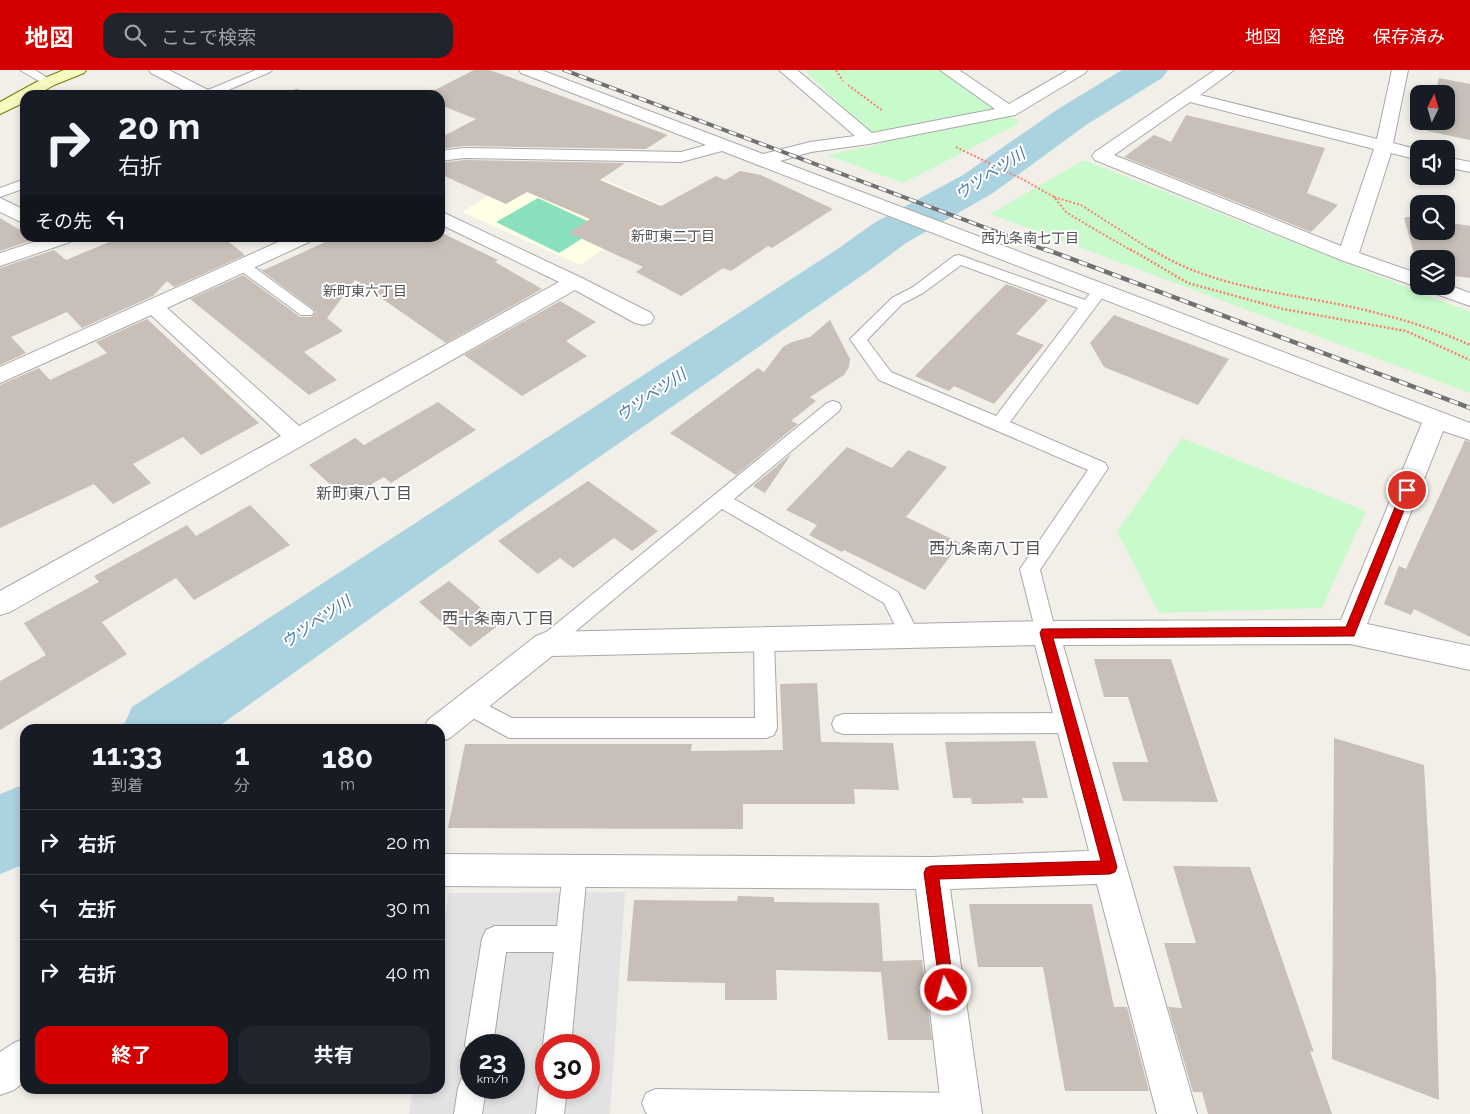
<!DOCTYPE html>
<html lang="ja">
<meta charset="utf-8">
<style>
body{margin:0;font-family:Raleway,"Noto Sans JP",sans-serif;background:#20242c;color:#f1f3f6;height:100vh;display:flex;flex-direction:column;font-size:19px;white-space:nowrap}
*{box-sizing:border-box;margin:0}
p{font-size:16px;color:#9ea1a6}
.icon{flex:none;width:28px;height:28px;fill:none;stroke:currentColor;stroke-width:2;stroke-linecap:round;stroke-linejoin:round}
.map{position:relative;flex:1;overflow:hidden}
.drawer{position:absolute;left:20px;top:654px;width:425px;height:370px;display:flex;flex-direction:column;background:#171b24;border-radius:15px;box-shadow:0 2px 8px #0003}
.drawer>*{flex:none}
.top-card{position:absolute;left:20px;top:20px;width:425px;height:152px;border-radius:15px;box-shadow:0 2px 8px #0003;background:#171b24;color:#f1f3f6;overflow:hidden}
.needle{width:32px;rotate:5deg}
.fabs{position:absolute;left:1410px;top:15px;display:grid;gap:10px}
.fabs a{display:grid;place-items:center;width:45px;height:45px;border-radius:10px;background:#171b24;box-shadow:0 2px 8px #0003;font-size:25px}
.speed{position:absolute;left:460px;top:964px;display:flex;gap:10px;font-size:25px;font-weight:700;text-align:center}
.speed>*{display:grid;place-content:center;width:65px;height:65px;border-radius:50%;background:#171b24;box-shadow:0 2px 8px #0003;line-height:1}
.speed small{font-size:12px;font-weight:400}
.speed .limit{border:8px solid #d22;background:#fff;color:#111}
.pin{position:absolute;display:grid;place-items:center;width:42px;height:42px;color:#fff;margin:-21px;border:2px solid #fff;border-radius:50%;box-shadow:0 1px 5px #0007}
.me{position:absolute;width:55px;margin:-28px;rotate:353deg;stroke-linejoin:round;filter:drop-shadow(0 0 4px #0008)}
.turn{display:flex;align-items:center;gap:18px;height:105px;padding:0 15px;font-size:22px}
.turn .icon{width:65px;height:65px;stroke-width:2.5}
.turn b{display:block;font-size:35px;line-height:42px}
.then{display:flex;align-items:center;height:48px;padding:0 15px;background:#0003;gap:10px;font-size:19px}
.eta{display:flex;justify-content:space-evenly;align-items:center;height:85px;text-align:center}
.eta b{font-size:30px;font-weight:700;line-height:35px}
.button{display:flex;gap:10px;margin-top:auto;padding:10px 15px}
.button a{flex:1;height:58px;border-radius:15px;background:#d40000;color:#fff;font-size:20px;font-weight:700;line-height:58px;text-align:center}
.button a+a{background:#20242c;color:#f1f3f6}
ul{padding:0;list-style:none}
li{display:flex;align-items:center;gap:15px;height:65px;padding:0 15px;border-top:1px solid #363941}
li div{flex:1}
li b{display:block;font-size:19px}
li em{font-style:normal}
header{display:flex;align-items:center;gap:30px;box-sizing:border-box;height:70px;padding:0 25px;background:#d40000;color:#fff}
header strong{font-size:24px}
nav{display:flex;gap:28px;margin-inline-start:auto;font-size:18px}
.search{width:350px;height:45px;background:#20242c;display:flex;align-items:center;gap:12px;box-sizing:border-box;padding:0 18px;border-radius:15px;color:#9ea1a6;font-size:19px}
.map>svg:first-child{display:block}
</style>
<header>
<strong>地図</strong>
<div class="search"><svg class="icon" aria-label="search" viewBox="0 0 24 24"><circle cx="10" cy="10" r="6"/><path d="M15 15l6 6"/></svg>ここで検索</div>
<nav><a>地図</a><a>経路</a><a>保存済み</a></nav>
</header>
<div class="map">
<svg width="1470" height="1044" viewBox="0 0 1470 1044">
<rect width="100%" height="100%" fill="#f2efe9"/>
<!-- education -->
<path fill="#ffffe5" d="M543,93h25l98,44 -86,58 -118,-53z"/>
<!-- park -->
<path fill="#c8facc" d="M804,0h139l77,53 -117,60 -76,-28 54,-11z
M1084,90l386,152v81l-480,-179z
M1182,368l184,73 -44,97 -163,5 -42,-81z"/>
<!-- pitch -->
<path fill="#88e0be" d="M538,128l62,29 -41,26 -63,-31z"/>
<!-- parking -->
<path fill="#e2e2e2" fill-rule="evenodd" d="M625,822l-15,222h-201l4,-25h27v-145l9,-51zM471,975h43v43h-43zM546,975h43v43h-43z"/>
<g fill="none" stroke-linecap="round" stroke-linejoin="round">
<!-- river -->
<path fill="#aad3df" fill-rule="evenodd" d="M1122,0h46l-6,8 -76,47 -93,68 -87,50 -36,27 -339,234 -316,225h-93l10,-22 704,-457 38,-27 89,-48 95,-66z
M25,714v80l-25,10v-80z"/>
</g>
<!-- building -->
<path fill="#c7bfb8" d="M474,0h16l178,65 -22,14 -182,-3 -24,3v-11l36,-19 -36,-14v-10h-15z
M1439,8l31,6v56l-43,-9 2,-10h17v-27h-11z
M1186,45l139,33 -18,45 31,12 -27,27 -187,-75 30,-22 17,7z
M464,90l161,3 -25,17 61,26 55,-30 9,4 15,-9 21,4 72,34 -61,39 -4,-2 -37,25 -8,-3 -42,28 -45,-24 7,-5 -74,-34 21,-14 -63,-27 -21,12 -66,-30v-11z
M1407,147l12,1v13h27v-9l24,4v52l-24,-3v-16h-27v12l-15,-53z
M0,148l25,15v5l11,1 -36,12z
M440,162l58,28 -3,2 47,27 -96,54 -91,-63 -28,38 16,13 -39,21 33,28 -28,15 -119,-96 53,-24 57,42h11l5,-5 -4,-4 -54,-40 6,2 70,-32h106z
M119,168h105l21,17 -71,32 -7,-6 -14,15 -71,32 -15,-16 -56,25 15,16 -26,12v-97l54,-18 12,10z
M1006,214l42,16 -32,34 28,11 -50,59 -40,-18 -5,5 -34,-15z
M560,231l36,21 -30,19 21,15 -65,40 -58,-41z
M1114,245l115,44 -31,46 -94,-38 -14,-24z
M147,249l112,104 -58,32 -18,-18 -50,27 18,19 -38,21 -19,-20 -94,44v-143l39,-17 11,12 57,-27 -11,-11z
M830,250l20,39 -1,8 -5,8 -34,22 6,4 -25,20 7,3 -62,51 -66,-42 88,-65 6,4 19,-25 9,-5 18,-5z
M438,332l38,28 -85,53 -7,-6 -38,22 -37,-34 46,-27 9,7z
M1465,370l5,2v195l-56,-28 -3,6 -27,-11 15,-38 7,3z
M847,377l45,21 16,-18 39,17 -41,50 54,26 -35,47 -81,-40 -2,2 -33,-17 8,-10 -31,-15z
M792,383l-27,40 -12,-7z
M588,411l70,50 -26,20 -18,-13 -41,30 -13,-10 -22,16 -40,-33z
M250,435l40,40 -96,55 -18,-22 -74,44 25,32 -127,76v-49l46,-26 -22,-32 75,-41 -5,-6 93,-51 9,11z
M449,511l51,43 -30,23 -51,-45z
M1094,589h77l47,143 -95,-1 -11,-39h36l-20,-65h-24z
M817,613l4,59 72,1 6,47 -45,-1 1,15h-112v25l-295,-1 17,-84h227l-1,7 92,-1 -3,-66z
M1334,668l90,27 12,216 3,119 -107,-41z
M1035,671l13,57h-26l2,5 -40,1h-12l-1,-6h-18l-8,-56z
M1173,796l77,1 64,185 -4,-1 22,63h-124l-6,-22h-9l-25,-85 14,1 -18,-65h32z
M738,826l36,1v5l105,1 4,58 39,-1 10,80h-44l-7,-68 -105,-2 1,30h-52v-17l-98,-2 7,-81 103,1z
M969,834h123l22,103h13l22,84h-84l-22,-124h-65z"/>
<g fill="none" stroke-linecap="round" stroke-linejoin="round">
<defs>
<path id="lane" d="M20,0h15l19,12 -2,2h-8z
M256,0h16l-2,2 -53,23h-16l2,-3z
M296,20l4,1 1,4h-13z
M25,109v9l-25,9v-9z
M959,185l126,45 10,-13h10l3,3 -98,132 95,41 3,5 -68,102 16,63 -3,6 -7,2 -7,-2 -3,-6 -16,-64 68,-99 -209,-90 -29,-41 42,-41 21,-11 41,-31zM961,195l117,43 -82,108 -105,-44 -24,-32 35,-36 21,-11z
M242,191l5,1 64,47 3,3 -3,3h-10l-64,-47 -2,-3 2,-3z
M833,331l6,2 2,4 -2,4 -105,88 164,93 22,44 -3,6 -7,2 -7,-2 -19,-39 -162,-94 -169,141 -7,3 -7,-3 -3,-6 3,-6 288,-235z
M764,561l7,2 3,6 3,89 -3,7 -8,3h-257l-47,-26 -3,-7 3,-7 8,-2 42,22h243l-1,-79 3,-6z
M1071,643l8,3 3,7 -3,7 -8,3 -228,1 -8,-3 -3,-7 3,-7 8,-3z
M575,789l9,4 3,8 -16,174h-25v7l-3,-7 11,-93h-48l-13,93h-22v10h-2l-4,-10 17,-106 4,-9 9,-4h62l6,-55 3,-8z
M471,1004v14h15l-4,26h-28l4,-26 4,-10z
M546,1007v11h21l-3,26h-28l3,-26 4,-10z
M656,1019l305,4 10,4 4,10 -3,7h-324l-2,-1 -4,-10 4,-10z"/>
<path id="street" d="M149,0h20l43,22 2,3h-21l-42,-22z
M519,0h22l222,84 47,-12 45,-6 -76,-66h18l75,63 123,-24 -55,-39h19l50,34 59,-34h19l-2,3 -70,42 -146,29 -58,8 -31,9 690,262v17l-27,-9 -76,193 103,22v24l-120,-26 -287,1 134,469h-40l-60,-230 -147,5 32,225h-40l-26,-225 -476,-3v-32l491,3 158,-6 -54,-206 -483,11 -102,82 -10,4v-13h-16l4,-9 108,-84 10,-4 500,-11 295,-1 81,-197 -700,-272 -41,11 -217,-4 -24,3v-10l24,-3 217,4 25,-7 -185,-72z
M1215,0h19l-34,25 177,44 15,-69h16l-15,73 26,7v10l-28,-7 -32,100 60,21v12h27v-2l24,9v13l-45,-16 -3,-4 -10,-1 -71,-25 -246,-100 -3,-4 3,-4zM1190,32l184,47 -33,97 -227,-91z
M1446,87l24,5v10l-24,-5z
M0,128l25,12v14l-25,-12z
M440,141l142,67 69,35 3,5 -3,5 -8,2 -8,-2 -60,-33 -565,322 -10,3v-24l281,-155 -130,-121 -151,68v-16l287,-129h24l-2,4 -142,66 132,118 260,-144 -119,-58z
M46,168h27l-3,4 -70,24v-13z
M25,968v43l-11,9 -14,5v-43l12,-8z"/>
<path id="secondary" d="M64,0h22l-2,3 -30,12 -17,10h-12v7l-25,12v-12l42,-23z"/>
</defs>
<!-- lane casing -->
<use href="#lane" stroke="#a9a9a9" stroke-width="2"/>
<!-- street casing -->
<use href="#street" stroke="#a9a9a9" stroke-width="2"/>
<!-- secondary casing -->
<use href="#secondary" stroke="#707d05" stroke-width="2"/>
<!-- path-far1 -->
<path stroke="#fa8072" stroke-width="2" stroke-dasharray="2 2" stroke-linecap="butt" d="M836,0l7,11
M848,15l35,26
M956,77l70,34 28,16 13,16 65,38
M1054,127l27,8 72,46"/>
<!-- path -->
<path stroke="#fa8072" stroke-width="2.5" stroke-dasharray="2 2" stroke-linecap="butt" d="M1130,179l58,34 95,26 123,22 64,29
M1151,179c60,38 129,43 196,57 42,9 84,21 123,39"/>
<!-- lane -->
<use href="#lane" fill="#fff" fill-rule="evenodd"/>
<!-- street -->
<use href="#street" fill="#fff" fill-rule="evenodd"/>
<!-- secondary -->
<use href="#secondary" fill="#f7fabf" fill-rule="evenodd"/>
<defs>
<path id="rail-far1" d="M564,0l484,181"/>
<path id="rail" d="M1045,179l425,159"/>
</defs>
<!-- rail-far1 casing -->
<use href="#rail-far1" stroke="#707070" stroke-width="4"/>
<!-- rail casing -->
<use href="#rail" stroke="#707070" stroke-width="4.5"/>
<!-- rail-far1 -->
<use href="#rail-far1" stroke="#fff" stroke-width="2.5" stroke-dasharray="8" stroke-linecap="butt"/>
<!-- rail -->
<use href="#rail" stroke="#fff" stroke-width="3" stroke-dasharray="9" stroke-linecap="butt"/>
</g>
<!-- route -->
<path fill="#d40000" stroke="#8a0000" d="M1407,416l5,4 -58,146 -301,2 64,229 -2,5 -5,2 -171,5 15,111 -3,5 -5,3 -5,-3 -17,-122 2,-5 5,-2 170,-5 -61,-228 2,-4 304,-2 56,-137z"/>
<g text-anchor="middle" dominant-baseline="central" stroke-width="4" stroke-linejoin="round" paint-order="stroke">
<!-- far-neighbourhood labels -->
<g font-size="14" fill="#555" stroke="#fff">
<text x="673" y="166">新町東二丁目</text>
<text x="1030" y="168">西九条南七丁目</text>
<text x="365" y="221">新町東六丁目</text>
</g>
<!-- water labels -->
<g font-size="16" font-style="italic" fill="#4a7aab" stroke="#fff">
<text transform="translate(990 104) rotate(-33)">ウツベツ川</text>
<text transform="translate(651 325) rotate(-34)">ウツベツ川</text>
<text transform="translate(316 552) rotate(-34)">ウツベツ川</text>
</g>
<!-- neighbourhood labels -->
<g font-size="16" fill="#555" stroke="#fff">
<text x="364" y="423">新町東八丁目</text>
<text x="985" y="478">西九条南八丁目</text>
<text x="498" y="548">西十条南八丁目</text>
</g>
</g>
</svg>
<div class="fabs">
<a><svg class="needle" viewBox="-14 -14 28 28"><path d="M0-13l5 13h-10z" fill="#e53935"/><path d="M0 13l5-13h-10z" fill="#9ea1a6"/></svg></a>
<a><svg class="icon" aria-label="sound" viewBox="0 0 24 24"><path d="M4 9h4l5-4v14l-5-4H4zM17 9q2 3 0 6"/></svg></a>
<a><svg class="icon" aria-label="search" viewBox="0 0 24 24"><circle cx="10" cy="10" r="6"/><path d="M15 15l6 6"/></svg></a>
<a><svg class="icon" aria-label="layers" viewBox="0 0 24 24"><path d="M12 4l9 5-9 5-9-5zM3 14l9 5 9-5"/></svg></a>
</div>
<div class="speed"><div>23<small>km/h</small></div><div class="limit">30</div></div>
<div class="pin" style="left:1407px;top:420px;background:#d93025"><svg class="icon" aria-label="arrive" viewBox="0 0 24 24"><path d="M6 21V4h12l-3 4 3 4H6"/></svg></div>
<svg class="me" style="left:946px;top:920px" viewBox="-20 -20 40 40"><circle r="17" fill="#d40000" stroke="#fff" stroke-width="3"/><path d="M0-11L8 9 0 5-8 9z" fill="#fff"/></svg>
<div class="top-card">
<div class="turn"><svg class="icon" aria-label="right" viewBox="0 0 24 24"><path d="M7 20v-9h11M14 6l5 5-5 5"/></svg><div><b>20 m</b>右折</div></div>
<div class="then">その先<svg class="icon" aria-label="left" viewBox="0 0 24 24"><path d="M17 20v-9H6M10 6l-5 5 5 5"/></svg></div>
</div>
<section class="drawer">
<div class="eta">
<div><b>11:33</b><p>到着</p></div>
<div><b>1</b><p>分</p></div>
<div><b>180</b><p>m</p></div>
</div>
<ul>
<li><svg class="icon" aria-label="right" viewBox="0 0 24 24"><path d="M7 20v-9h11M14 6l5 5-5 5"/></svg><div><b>右折</b></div><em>20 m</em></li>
<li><svg class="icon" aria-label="left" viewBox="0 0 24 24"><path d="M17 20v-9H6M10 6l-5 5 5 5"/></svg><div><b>左折</b></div><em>30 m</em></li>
<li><svg class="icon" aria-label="right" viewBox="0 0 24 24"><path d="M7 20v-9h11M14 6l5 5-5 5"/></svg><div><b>右折</b></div><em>40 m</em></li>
</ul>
<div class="button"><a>終了</a><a>共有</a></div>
</section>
</div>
